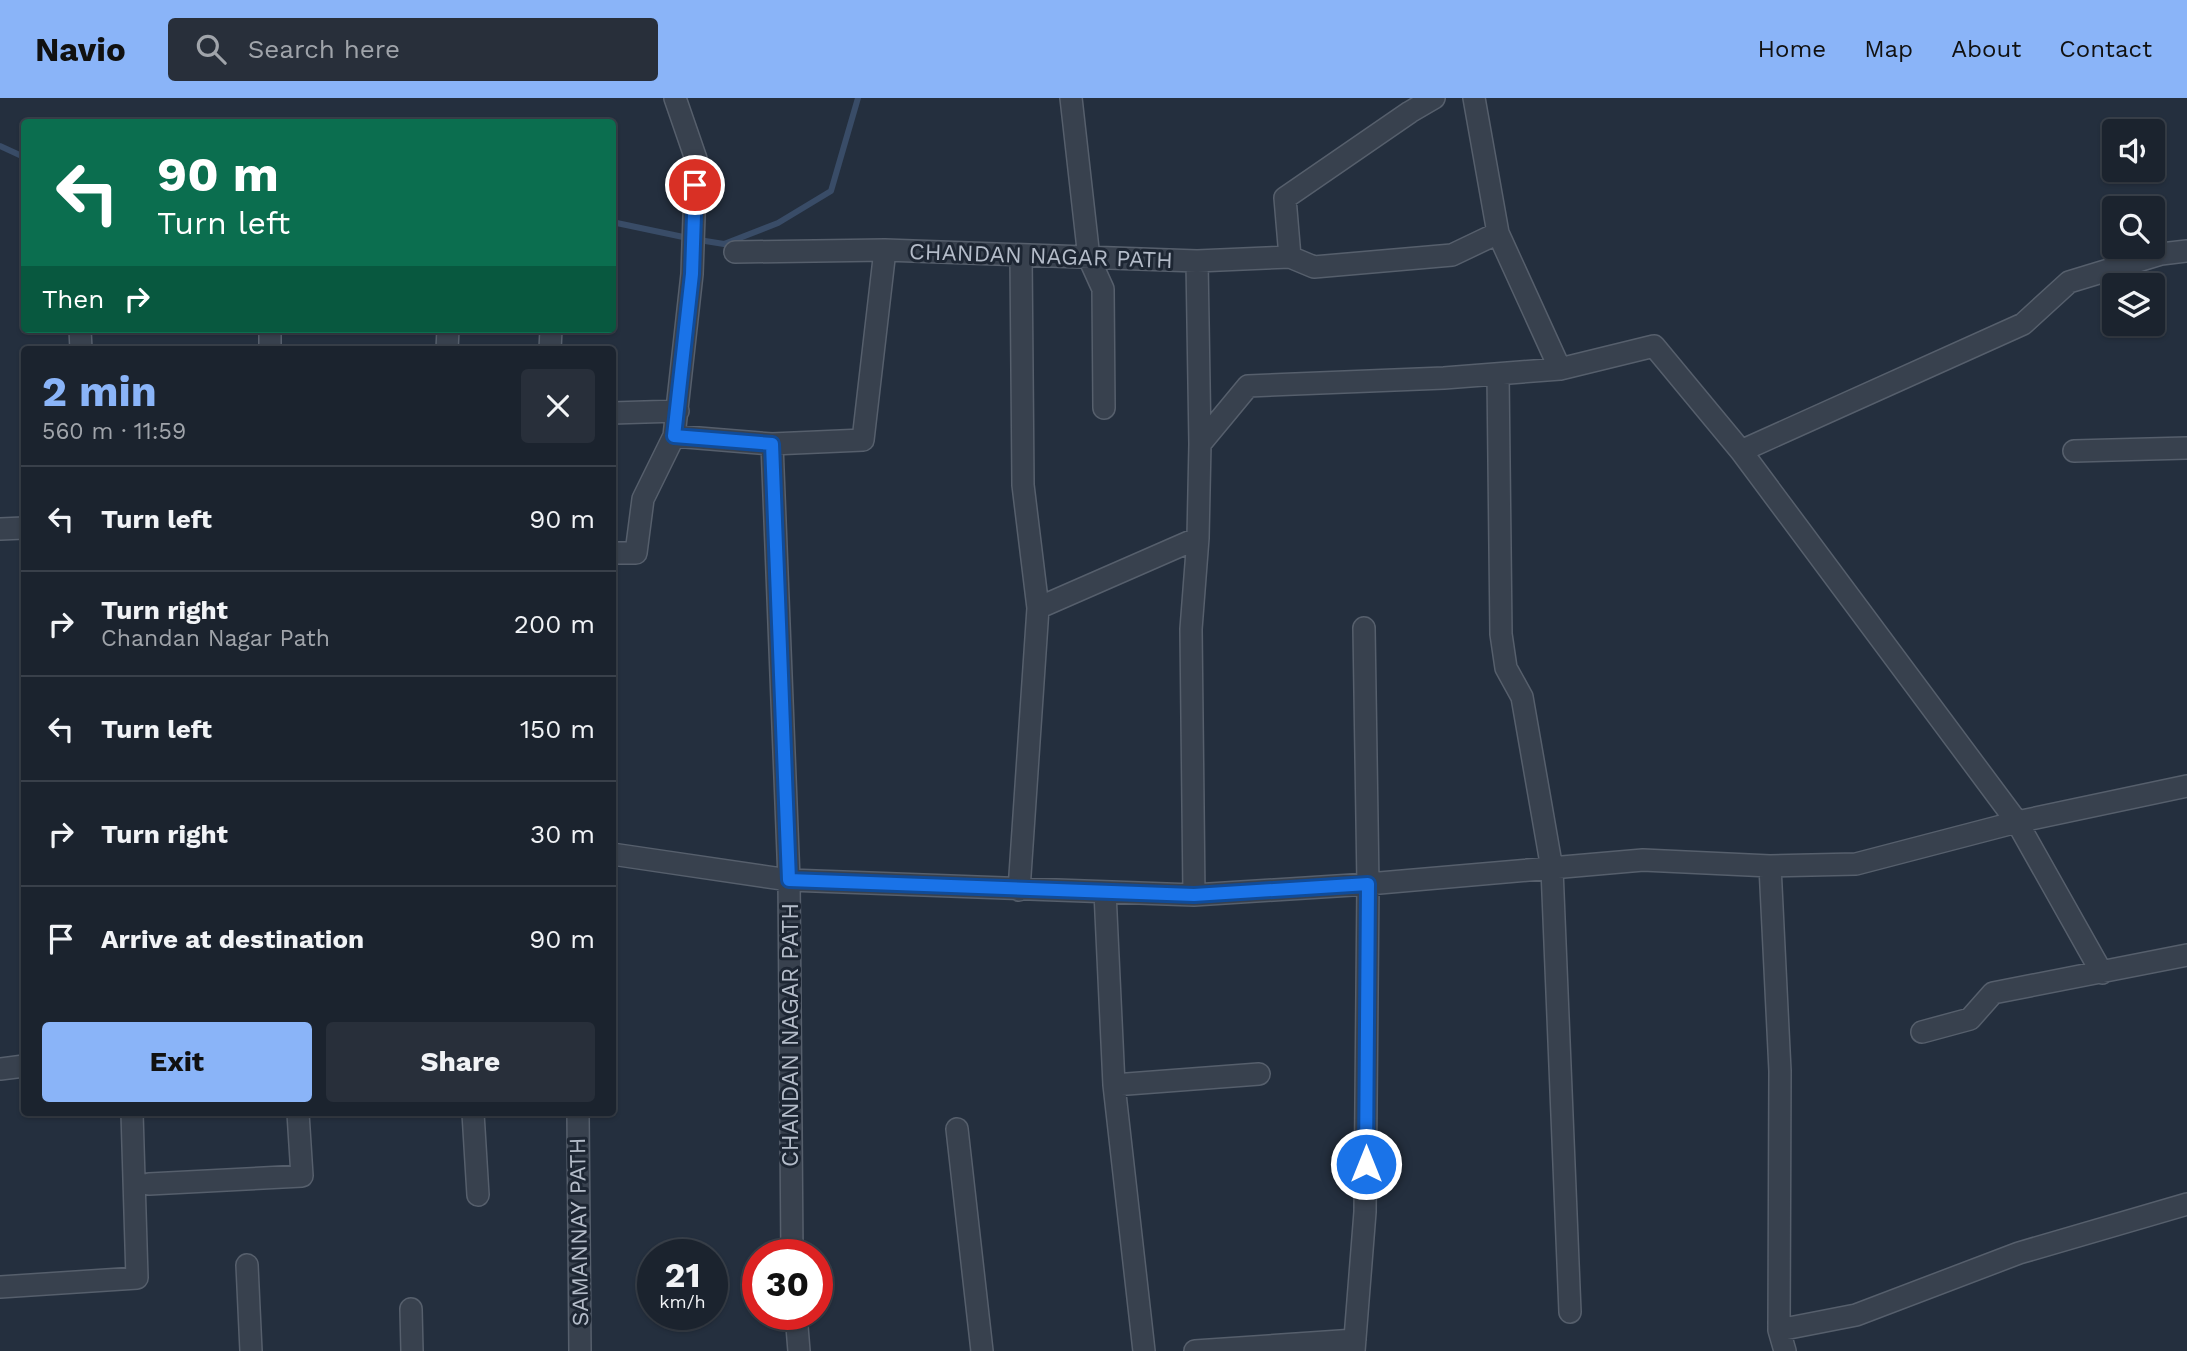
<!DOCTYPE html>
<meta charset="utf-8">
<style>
body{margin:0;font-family:"Work Sans",sans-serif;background:#282f3a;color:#f1f3f6;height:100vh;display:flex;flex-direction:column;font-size:26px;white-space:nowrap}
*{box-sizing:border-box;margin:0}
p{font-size:23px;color:#a0a4aa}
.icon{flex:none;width:38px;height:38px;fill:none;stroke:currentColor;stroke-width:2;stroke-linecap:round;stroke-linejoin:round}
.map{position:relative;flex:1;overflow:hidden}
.drawer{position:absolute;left:21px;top:248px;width:595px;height:770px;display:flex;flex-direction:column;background:#1b232e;border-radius:7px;box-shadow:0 2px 5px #0004,0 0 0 2px #39404a}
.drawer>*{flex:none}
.hud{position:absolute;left:21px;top:21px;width:595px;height:214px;border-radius:7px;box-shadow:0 2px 5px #0004,0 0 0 2px #39404a;background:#0b6e4f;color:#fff;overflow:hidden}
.tools{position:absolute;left:2102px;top:21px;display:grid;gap:14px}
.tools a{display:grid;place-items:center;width:63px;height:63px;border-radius:7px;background:#1b232e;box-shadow:0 2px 5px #0004,0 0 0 2px #39404a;font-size:35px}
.speed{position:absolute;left:637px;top:1141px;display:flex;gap:14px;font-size:35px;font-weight:700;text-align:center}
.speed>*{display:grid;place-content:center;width:91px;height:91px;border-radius:50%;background:#1b232e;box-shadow:0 2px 5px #0004,0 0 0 2px #39404a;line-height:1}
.speed small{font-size:18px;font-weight:400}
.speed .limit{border:10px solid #d22;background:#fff;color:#111}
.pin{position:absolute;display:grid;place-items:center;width:60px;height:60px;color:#fff;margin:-30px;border:4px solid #fff;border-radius:50%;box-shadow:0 2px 7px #0007}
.me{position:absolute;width:77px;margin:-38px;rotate:0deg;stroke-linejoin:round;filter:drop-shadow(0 0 5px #0008)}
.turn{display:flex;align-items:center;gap:24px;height:147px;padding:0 21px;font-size:32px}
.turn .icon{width:91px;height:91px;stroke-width:2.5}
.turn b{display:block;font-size:49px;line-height:60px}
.then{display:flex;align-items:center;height:66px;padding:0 21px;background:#0003;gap:14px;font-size:26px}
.round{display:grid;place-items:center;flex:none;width:74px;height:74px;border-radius:7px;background:#282f3a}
.overview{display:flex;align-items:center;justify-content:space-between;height:119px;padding:0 21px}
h1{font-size:42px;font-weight:700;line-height:52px;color:#8ab4f8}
.primary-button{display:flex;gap:14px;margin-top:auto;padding:14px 21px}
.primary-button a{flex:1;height:80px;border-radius:7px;background:#8ab4f8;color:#111;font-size:28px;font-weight:700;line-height:80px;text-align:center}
.primary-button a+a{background:#282f3a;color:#f1f3f6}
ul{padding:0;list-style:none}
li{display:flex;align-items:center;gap:21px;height:105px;padding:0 21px;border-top:2px solid #39404a}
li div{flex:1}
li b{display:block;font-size:26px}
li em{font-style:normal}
header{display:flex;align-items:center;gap:42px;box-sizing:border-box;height:98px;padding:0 35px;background:#8ab4f8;color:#111}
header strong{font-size:33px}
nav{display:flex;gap:38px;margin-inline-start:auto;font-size:24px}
.search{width:490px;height:63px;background:#282f3a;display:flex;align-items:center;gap:18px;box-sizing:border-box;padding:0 24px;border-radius:7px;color:#a0a4aa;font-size:26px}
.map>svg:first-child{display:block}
</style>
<header>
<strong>Navio</strong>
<div class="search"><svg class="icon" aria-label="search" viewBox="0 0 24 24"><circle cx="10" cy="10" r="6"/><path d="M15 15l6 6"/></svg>Search here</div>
<nav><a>Home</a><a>Map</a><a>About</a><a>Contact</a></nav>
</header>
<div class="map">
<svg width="2187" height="1253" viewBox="0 0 2187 1253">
<rect width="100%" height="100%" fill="#242f3e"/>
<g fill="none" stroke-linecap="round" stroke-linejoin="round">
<!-- stream -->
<path stroke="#394c67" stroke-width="6" d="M0,48l24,11
M612,124l76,16
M699,142l25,4 54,-21 53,-32 27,-93"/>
<defs>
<path id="minor" d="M1071,0l18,160 14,31 1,119
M1474,0l24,135 62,136
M735,154l150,-2
M1290,159l24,10 138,-12 46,-22
M80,231l1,21
M270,231v21
M447,252l1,-21
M550,252l1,-21
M1498,276l3,260 5,34 16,29 30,172 18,443
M612,315l66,-2
M674,338l98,8
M1200,346l-3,-183 93,-4 -5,-59 125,-86 24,-14
M1741,353l282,-127 46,-42 92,-28 26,-3
M2074,353l113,-3
M0,431l24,-1
M612,455h24l7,-54 31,-63 18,-162 4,-115 -21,-61
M1038,510l160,-70
M612,756l177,26 405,15 174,-11 275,-24 127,6 86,-2 161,-42 170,-36
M1770,768l10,205 -1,259 6,21
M1019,792l19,-282 -15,-123 -2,-230
M1105,794l9,193 30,266
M1194,797l-3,-266 7,-91 2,-94 48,-58 196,-8 116,-9 94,-23 87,105 276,371 85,151
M1922,934l48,-13 23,-26 194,-38
M0,971l24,-3
M1114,987l145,-11
M473,1015l5,82
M578,1015l2,238
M957,1031l25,222
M149,1086l153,-8 -4,-63
M792,1157l-3,-375 -17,-436 91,-4 22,-190 312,11
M247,1167l4,86
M0,1189l137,-9 -5,-165
M411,1211l1,42
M796,1216l3,37
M1779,1232l77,-15 163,-62 168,-49
M1195,1253l160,-11
M1354,1253l11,-139 3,-328 -4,-256"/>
</defs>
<!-- minor casing -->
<use href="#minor" stroke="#565f6c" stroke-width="24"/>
<!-- minor -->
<use href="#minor" stroke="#38414e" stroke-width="21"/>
</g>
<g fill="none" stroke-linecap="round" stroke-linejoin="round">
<defs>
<path id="route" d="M695,87l-3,89 -18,162 98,8 17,436 405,15 174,-11 -2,280"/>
</defs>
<!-- route casing -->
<use href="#route" stroke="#114b97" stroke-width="18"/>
<!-- route -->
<use href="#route" stroke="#1a73e8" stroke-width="12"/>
</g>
<g text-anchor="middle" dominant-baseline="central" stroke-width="6" stroke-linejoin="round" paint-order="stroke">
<!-- street labels -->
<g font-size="23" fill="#b4bcc9" stroke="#1d2633">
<text transform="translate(1041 158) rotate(2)">CHANDAN NAGAR PATH</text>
<text transform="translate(790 937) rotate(-90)">CHANDAN NAGAR PATH</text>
<text transform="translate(579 1134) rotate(-91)">SAMANNAY PATH</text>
</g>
</g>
</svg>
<div class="tools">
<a><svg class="icon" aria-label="sound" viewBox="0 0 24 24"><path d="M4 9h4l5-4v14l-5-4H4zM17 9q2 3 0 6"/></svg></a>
<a><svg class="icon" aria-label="search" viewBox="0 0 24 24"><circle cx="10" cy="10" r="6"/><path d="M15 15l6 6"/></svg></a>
<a><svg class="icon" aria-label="layers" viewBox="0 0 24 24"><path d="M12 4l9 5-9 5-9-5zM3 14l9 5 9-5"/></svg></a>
</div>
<div class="speed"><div>21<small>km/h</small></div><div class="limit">30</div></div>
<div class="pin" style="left:695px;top:87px;background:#d93025"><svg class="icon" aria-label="arrive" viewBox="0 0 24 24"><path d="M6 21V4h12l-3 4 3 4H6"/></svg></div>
<svg class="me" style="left:1366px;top:1066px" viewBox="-20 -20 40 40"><circle r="17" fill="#1a73e8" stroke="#fff" stroke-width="3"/><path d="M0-11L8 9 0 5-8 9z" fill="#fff"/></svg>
<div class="hud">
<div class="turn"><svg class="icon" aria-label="left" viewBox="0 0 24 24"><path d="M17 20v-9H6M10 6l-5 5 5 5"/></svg><div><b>90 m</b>Turn left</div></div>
<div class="then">Then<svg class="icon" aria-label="right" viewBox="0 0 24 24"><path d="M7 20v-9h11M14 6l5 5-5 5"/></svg></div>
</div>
<section class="drawer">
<div class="overview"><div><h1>2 min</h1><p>560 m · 11:59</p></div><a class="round"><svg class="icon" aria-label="close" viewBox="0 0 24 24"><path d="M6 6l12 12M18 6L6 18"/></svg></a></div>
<ul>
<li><svg class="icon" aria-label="left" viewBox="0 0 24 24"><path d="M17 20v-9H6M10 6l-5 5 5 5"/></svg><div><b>Turn left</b></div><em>90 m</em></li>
<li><svg class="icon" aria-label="right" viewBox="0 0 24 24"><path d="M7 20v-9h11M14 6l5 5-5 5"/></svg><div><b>Turn right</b><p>Chandan Nagar Path</p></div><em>200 m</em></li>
<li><svg class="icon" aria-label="left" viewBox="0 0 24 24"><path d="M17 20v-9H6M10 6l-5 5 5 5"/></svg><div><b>Turn left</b></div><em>150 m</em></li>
<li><svg class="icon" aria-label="right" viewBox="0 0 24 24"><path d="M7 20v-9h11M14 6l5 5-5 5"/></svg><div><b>Turn right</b></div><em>30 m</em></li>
<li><svg class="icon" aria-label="arrive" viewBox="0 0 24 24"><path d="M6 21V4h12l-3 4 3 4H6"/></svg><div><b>Arrive at destination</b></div><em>90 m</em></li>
</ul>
<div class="primary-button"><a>Exit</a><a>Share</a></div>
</section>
</div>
